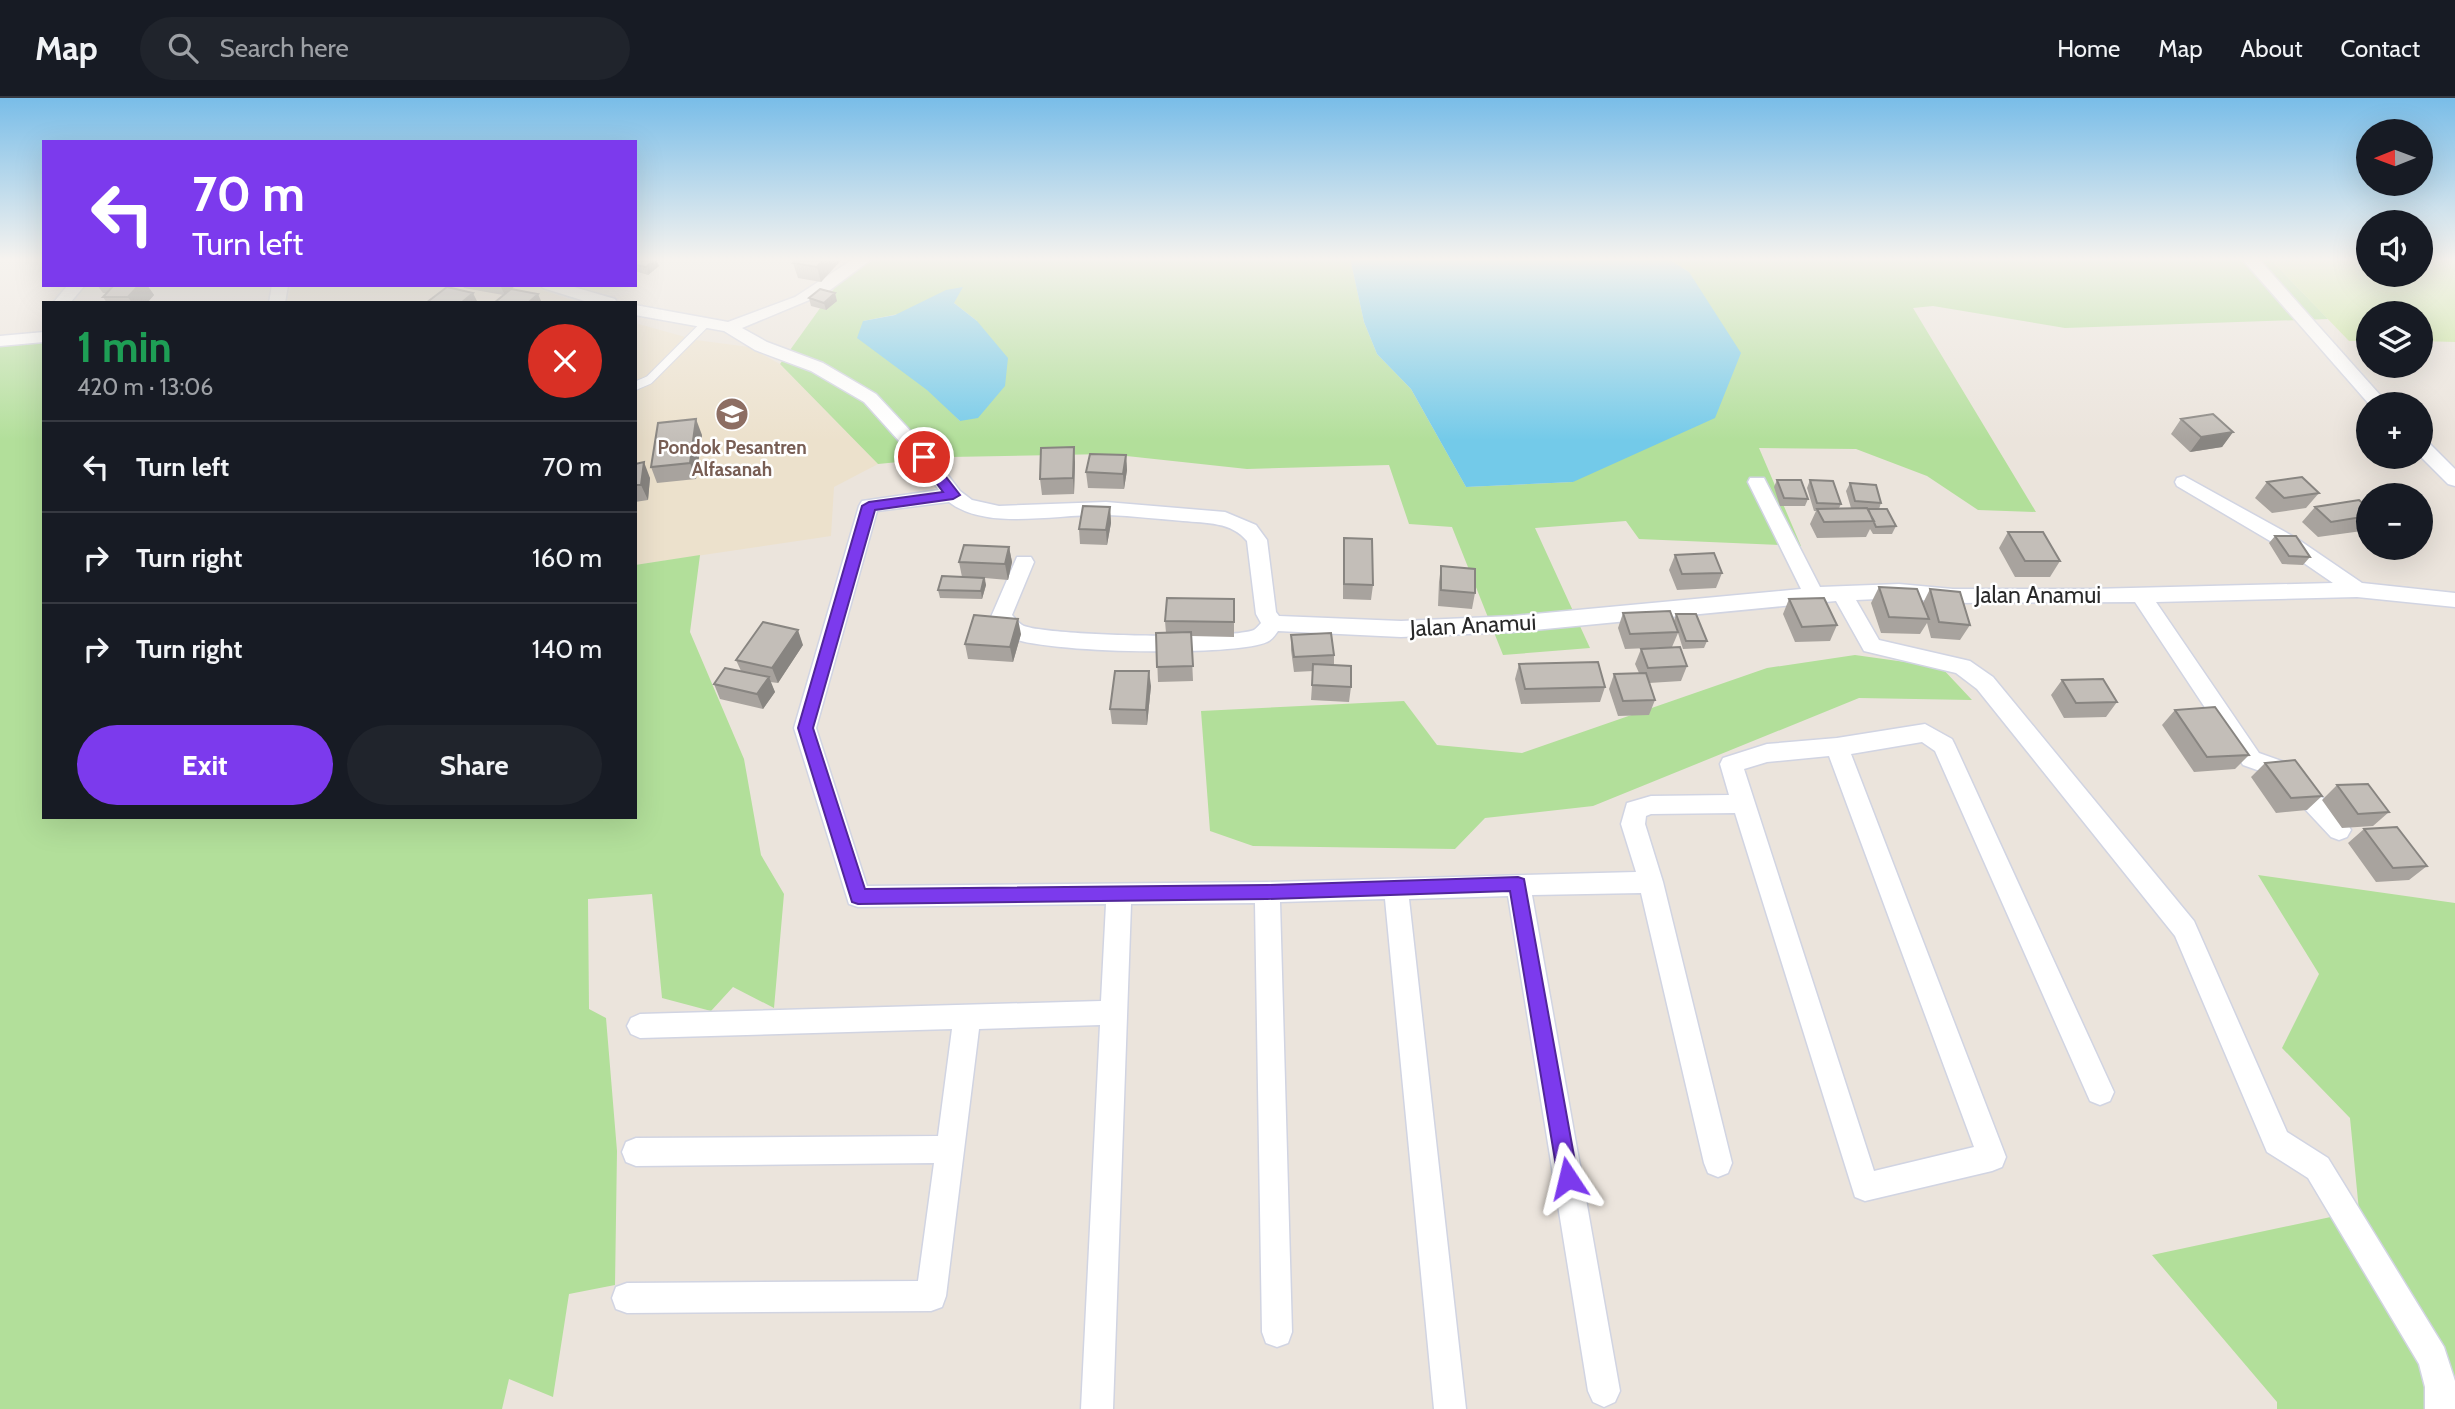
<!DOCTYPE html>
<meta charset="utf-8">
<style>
body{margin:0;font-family:Cabin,sans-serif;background:#20242c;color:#f1f3f6;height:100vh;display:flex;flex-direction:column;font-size:26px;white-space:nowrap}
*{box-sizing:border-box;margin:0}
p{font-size:23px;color:#9ea1a6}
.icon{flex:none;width:38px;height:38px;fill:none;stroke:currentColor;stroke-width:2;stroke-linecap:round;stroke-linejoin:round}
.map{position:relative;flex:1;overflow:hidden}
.details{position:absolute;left:42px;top:203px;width:595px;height:518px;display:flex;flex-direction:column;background:#171b24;border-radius:0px;box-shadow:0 7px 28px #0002}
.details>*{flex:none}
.guide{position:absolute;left:42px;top:42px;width:595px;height:147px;border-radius:0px;box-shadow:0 7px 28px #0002;background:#7c3aed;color:#fff;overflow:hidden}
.needle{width:46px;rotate:269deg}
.tools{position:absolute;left:2356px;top:21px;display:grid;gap:14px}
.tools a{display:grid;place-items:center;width:77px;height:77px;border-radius:50%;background:#171b24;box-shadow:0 7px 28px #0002;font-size:35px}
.pin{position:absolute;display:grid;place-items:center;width:60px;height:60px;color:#fff;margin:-30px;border:4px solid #fff;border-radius:50%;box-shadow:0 2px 7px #0007}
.me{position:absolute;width:77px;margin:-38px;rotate:350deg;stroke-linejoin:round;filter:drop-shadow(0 0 5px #0008)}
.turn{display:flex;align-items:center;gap:24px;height:147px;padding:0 35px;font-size:32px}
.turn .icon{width:91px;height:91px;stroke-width:2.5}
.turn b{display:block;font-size:49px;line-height:60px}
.round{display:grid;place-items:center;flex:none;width:74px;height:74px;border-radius:37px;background:#20242c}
.headline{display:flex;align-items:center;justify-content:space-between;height:119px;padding:0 35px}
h1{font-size:42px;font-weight:800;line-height:52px;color:#1e9e55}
.primary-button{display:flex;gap:14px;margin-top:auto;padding:14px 35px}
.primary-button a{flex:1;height:80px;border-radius:42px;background:#7c3aed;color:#fff;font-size:28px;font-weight:800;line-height:80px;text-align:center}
.primary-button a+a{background:#20242c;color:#f1f3f6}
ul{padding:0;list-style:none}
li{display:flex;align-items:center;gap:21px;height:91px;padding:0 35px;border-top:2px solid #363941}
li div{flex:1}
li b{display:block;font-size:26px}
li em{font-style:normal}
header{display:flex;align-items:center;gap:42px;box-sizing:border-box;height:98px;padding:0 35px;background:#171b24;border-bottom:2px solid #363941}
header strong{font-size:33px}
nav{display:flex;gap:38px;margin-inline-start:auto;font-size:24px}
.search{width:490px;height:63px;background:#20242c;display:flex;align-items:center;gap:18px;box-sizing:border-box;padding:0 24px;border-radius:38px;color:#9ea1a6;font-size:26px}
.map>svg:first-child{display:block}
</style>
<header>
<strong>Map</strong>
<div class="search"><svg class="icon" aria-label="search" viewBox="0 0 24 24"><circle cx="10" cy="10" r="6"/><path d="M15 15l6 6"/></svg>Search here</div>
<nav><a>Home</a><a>Map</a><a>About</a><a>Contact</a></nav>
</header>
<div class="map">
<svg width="2455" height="1311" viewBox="0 0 2455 1311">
<rect width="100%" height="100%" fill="#ebe4dc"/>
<!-- education -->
<path fill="#ece1cc" d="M292,187h234l55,18h-295z
M635,225l61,17 53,7 31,17 98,100 -44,23 -3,49 -196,29z"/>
<!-- green -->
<path fill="#b2df9a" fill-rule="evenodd" d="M856,160h494l14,64 13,32 34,35 55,98 107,-5 116,-210 -22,-14h602l59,61 -263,9 -132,-22 -20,2 123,204 -58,-2 -51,-34 -71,-27 -97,-1 42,98 -162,-7 -13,-18 -91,7 55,120 -87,7 -51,-128 -43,-3 -20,-59 -142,4 -139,-15 -158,3 -72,7 -98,-100zM954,205l23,18 -17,100 -97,-100z
M44,242v477h591v-252l65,-10 -10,77 54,127 17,96 23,39 -10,114 -41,-21 -22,24 -49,-13 -10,-104 -64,5 1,110 17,9 11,133 -2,134 -46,9 -16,103 -44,-18 -7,30h-502v-1065z
M1855,557l86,12 31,33 -113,-2 -266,108 -108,12 -30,31 -202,-3 -43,-15 -9,-120 203,-10 33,44 85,8 245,-85z
M2258,777l197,28v506h-178v-7l-125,-147 207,-44 -9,-93 -68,-70 37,-74z"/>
<!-- pitch -->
<path fill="#c5e697" d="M2368,160v17h52v-17h35v84l-35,-1v-28h-52v28h-19l-78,-81z"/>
<!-- water -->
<path fill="#73cae9" d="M1350,160h317l22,14 52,81 -26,65 -142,64 -107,5 -55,-98 -34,-35 -13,-32z
M963,189l-9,16 23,18 31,37 -3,28 -27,32 -18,3 -33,-31 -70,-52 6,-17 32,-6 51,-25z"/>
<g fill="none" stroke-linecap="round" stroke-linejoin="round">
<defs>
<path id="service" d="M635,288l14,-6 55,-55"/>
<path id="minor" d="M855,160h18l-47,35 -84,35 25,14 56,21 53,31 55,59 29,38 12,9 27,6 107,-4 119,10 31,13 11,15 9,72 3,4 122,5 112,-5 288,-27 -53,-107 2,-4h14l2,4 54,105 79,-3 54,5h138l242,-6 -51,-35 -105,-62 -2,-4 2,-4 7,-2 112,62 66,45 93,10v14l-98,-10 -201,5 103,151 31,11 57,59 4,7 -4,7 -8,3 -8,-3 -57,-61 -31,-11 -108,-163 -182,1 -54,-5 -43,2 23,40 91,21 23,16 201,244 93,211 41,26 116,189 11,34v28h-30v-22l-6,-23 -111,-186 -41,-26 -92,-216 -198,-247 -21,-16 -92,-22 -28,-50 -323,31 -112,5 -123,-6c-3,4 -6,9 -11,11 -32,15 -227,11 -258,-5 -7,-4 -15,-13 -18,-20l26,-60h14l3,5 -22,53c4,4 7,9 12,11 27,10 205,14 230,4 3,-2 5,-5 7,-7l-5,-9 -9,-73c-15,-19 -41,-18 -64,-20 -25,-2 -50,-5 -75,-6 -47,-2 -120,17 -159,-13l-72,9 -61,217 51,158 400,-4 369,-10 -15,-48 6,-21 24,-7 78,-1 -9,-31 3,-6 44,-14 70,-6 88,-14 27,15 3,6 159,347 -4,9 -10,4 -10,-4 -155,-350 -13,-9 -71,12 155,403 -4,10 -10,4 -127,30 -10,-4 -120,-384 -84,1 -5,2 -1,8 18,58 69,281 -4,10 -10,4 -10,-4 -4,-10 -63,-270 -109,2 88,496 -5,11 -11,5 -11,-5 -5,-11 -80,-495 -99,3 57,510h-32l-49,-510 -105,3 12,430 -4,11 -11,4 -11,-4 -4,-11 -7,-429 -124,1 -18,505h-32l19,-384 -121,4 -33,267 -4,11 -11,4 -304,2 -11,-4 -4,-11 4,-11 11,-4 291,-2 16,-118 -298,3 -10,-4 -4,-10 4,-10 10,-4 302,-2 14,-107 -312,9 -9,-4 -4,-8 4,-8 9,-4 461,-13 5,-97 -248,3 -9,-3 -55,-176 65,-222 3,-5 77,-11 -22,-29 -53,-59 -53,-31 -56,-21 -31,-19 -89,-16v-10l93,17 67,-25zM1829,658l145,391 -100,24 -130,-402 23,-7z
M2241,160h17l130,146h-19z
M68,187h17l-15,18h-17z
M272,187h16l-3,18h-16z
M541,187h26l48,14 2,4h-26l-48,-15z
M44,234v10l-44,4v-10z
M2420,341l7,2 28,28v17l-7,-2 -28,-28z"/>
</defs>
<!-- service casing -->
<use href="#service" stroke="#d1d4e2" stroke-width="10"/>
<!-- minor casing -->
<use href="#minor" stroke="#d1d4e2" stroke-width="3"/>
<!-- service -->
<use href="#service" stroke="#fff" stroke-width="8"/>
<!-- minor -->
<use href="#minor" fill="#fff" fill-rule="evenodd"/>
</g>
<!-- wall -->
<path fill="#a8a39e" d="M635,160l24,8 -11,9 -13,-4z
M798,160h45l-22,24 -23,-4 -5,-15z
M97,187h50l7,10 -7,8h-40l-4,-6 4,-4h-4z
M462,187h54l-13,10 -39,-7z
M809,200l28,3 -11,9 -15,-4z
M2181,321l52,13 -11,15 -32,5 -19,-18z
M702,337l-6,44 -39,4 -6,-16z
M1126,357l1,15 -3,19 -36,-1 -2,-16z
M1075,364l-1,32 -32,1 -2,-16z
M635,366l15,14 -2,22 -13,2z
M1777,382l31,19 -3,7h-25l-6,-19z
M1810,382l31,24 -2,4h12l-5,-17 4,-8 31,20 -2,6 17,17 -4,8h-19l-3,-5 -4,8 -49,1 -7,-14 6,-13h-2l-7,-23z
M2267,384l52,11 -13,15 -34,5 -17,-15z
M1110,409l1,16 -4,22 -27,-1 -1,-15z
M2315,409l53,1v16l-6,7 -44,6 -16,-15z
M2008,434l52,29 -10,16h-35l-16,-29z
M2275,438l35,21 -7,8 -21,-1 -13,-21z
M1344,440l29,47 -2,15 -28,-1v-45z
M1009,449l3,15 -4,18 -23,-2 1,7 -4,14 -42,-1 -2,-8 24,-13 -3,-15z
M1675,457l47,18 -6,15 -39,2 -8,-20z
M1441,468l34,27 -3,16 -34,-3 1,-24z
M1879,489l44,16 7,-14 40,36 -10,15 -29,-2 -4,-15 -7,11 -39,-1 -10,-30z
M1234,501v38l-43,-1 2,45 -35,1 -2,-49h10l-1,-12z
M1789,501l48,26 -7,16 -35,1 -12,-28z
M1623,515l51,8 2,-7 31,27 -3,7 -21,1 -5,-16 -6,14 -47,2 -7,-21z
M1021,536l-8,28 -45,-3 -3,-15z
M1291,537l43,20v10l17,22 -2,15 -38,-2 2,-29 -19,1 -3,-22z
M803,547l-25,38 -8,-1 5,10 -12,17 -43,-10 -6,-15 27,-13 -5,-11z
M1641,551l46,17 -6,15 -32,2 6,17 -6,15 -31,1 -9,-27 5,-15 25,-1 -4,-9z
M1519,566l86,23 -5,15 -79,2 -6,-25z
M2062,582l55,22 -11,15 -42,1 -13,-23z
M1151,588l-4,39 -35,-1 -2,-15z
M2175,612l74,45 -14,14 -41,3 -32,-47z
M2265,665l57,33 -15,14 -31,3 -25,-36z
M2337,687l52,27 -16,14 -31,2 -20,-28z
M2364,731l63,37 -18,14 -33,2 -28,-39z"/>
<!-- shaded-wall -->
<path fill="#888581" d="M825,160h18l-22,24 -4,-15z
M656,161l3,7 -11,9 -2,-8z
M139,187h8l7,10 -7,8h-15l-4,-6z
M500,187h16l-11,10z
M473,195l5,10h-17z
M835,195l2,8 -11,9 -2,-7z
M538,196l4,9h-14z
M696,321l6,16 -6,44 -6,-16z
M2233,334l-11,15 -32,5 11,-15z
M1074,349l1,15 -1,32 -1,-16z
M1126,357l1,15 -3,19 -1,-15z
M644,364l6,16 -2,22 -7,-15z
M1110,409l1,16 -4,22 -1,-15z
M1009,449l3,15 -4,18 -3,-16z
M984,480l2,7 -4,14 -1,-8z
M1018,521l3,15 -8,28 -3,-15z
M798,532l5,15 -25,38 -6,-15z
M1149,573l2,15 -4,39 -1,-15z
M769,579l6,15 -12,17 -6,-15z"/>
<!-- building -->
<path fill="#c3beb8" stroke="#888581" stroke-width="2" d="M635,160h18l3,1 -10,8 -11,-2z
M798,160h27l-8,9 -24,-4z
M114,187h25l-11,12h-25z
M447,189l26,6 -12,10h-35z
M511,191l27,5 -10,9h-34z
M820,191l15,4 -11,10 -15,-5z
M2213,316l20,18 -32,5 -20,-18z
M696,321l-6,44 -39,4 7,-44z
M1074,349l-1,31 -33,1 1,-31z
M1090,356l36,1 -3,19 -37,-2z
M644,364l-3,23h-6v-21z
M2302,379l17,16 -35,5 -17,-16z
M1777,382h24l7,19 -24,-1z
M1810,382l23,1 8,23 -24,-1z
M1850,385l26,2 5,18 -26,-2z
M2359,402l9,8v8l-37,6 -16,-15z
M1083,408l27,1 -4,23 -27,-1z
M1867,410l7,13 -50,1 -7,-13z
M1868,411h19l9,17 -20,1z
M2008,434h35l17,29h-35z
M2275,438h21l14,21 -21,-1z
M1344,440l28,1 1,46 -29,-1z
M964,447l45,2 -4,17 -46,-2z
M1714,455l8,20 -40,1 -7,-19z
M1441,468l34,3v24l-34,-3z
M942,478l42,2 -3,13 -43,-1z
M1879,489l38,2 12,30 -40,-2z
M1930,491l30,3 10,33 -31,-3z
M1167,500l67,1v23l-69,-1z
M1824,500l13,27 -35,2 -13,-28z
M1670,513l8,21 -48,2 -7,-21z
M1676,516h20l11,27h-21z
M974,517l44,4 -8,28 -45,-3z
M763,524l35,8 -26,38 -36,-8z
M1191,534l2,34 -36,1 -1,-34z
M1331,535l3,22 -40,2 -3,-22z
M1680,549l7,19 -39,2 -7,-19z
M1598,564l7,25 -80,2 -6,-25z
M1313,566l38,2v21l-39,-2z
M725,570l44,9 -12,17 -43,-10z
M1115,573h34l-3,39 -36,-1z
M1646,575l9,27 -32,1 -9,-27z
M2103,581l14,23 -41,1 -14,-23z
M2215,609l34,48 -42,2 -32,-47z
M2295,662l27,36 -31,2 -26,-35z
M2368,686l21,28 -31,2 -21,-29z
M2397,729l30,39 -34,2 -29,-39z"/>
<!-- sky -->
<linearGradient id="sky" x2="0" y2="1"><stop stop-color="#79bde8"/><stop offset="0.47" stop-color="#f6f3ef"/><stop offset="1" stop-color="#f6f3ef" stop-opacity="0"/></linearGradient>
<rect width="2455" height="343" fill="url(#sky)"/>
<!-- route -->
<path fill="#7c3aed" stroke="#51269a" stroke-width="2" d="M924,355l4,1 32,41 -7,4 -78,11 -62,218 52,161 402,-4 251,-8 6,2 54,299 -3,7 -7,3 -7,-3 -3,-7 -48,-287 -243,8 -409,5 -6,-2 -54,-174 64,-222 7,-4 74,-10 -26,-35z"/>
<!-- icons -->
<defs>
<symbol id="school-disc" viewBox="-11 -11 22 22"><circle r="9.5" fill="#8d6e63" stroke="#fff"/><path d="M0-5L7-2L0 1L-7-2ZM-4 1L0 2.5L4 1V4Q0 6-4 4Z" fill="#fff"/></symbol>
</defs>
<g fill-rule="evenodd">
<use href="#school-disc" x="713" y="297" width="38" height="38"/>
</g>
<g text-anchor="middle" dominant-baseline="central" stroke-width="5" stroke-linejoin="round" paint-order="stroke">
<!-- far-education labels -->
<g font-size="19" font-weight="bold" fill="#785e54" stroke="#fff">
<text x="732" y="349">Pondok Pesantren<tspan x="732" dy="22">Alfasanah</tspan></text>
</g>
<!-- street labels -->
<g font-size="23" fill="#292929" stroke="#fff">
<text x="2038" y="497">Jalan Anamui</text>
<text transform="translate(1473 527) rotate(-3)">Jalan Anamui</text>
</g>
</g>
</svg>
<div class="tools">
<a><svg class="needle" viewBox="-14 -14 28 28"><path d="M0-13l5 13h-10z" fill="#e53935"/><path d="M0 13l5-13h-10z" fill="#9ea1a6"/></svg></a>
<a><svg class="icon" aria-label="sound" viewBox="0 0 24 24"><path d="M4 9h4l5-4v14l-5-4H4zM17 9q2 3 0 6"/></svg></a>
<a><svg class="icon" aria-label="layers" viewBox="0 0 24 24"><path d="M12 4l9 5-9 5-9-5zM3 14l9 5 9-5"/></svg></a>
<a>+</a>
<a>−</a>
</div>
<div class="pin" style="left:924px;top:359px;background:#d93025"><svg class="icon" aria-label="arrive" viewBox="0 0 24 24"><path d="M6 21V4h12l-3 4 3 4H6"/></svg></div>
<svg class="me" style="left:1568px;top:1080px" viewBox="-20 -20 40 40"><path d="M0-17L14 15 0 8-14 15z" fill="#7c3aed" stroke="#fff" stroke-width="4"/></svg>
<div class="guide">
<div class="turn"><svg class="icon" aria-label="left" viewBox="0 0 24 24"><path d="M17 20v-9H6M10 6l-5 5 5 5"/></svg><div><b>70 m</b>Turn left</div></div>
</div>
<section class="details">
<div class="headline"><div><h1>1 min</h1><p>420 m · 13:06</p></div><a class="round" style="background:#d93025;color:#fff"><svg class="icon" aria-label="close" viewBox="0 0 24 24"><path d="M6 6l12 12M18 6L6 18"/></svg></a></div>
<ul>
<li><svg class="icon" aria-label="left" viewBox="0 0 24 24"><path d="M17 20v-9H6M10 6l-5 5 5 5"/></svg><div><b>Turn left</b></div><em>70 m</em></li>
<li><svg class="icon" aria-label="right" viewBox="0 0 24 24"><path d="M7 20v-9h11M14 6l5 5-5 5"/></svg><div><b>Turn right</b></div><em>160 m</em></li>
<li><svg class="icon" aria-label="right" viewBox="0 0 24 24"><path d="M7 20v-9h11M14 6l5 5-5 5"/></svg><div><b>Turn right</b></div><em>140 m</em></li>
</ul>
<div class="primary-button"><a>Exit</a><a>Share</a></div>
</section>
</div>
